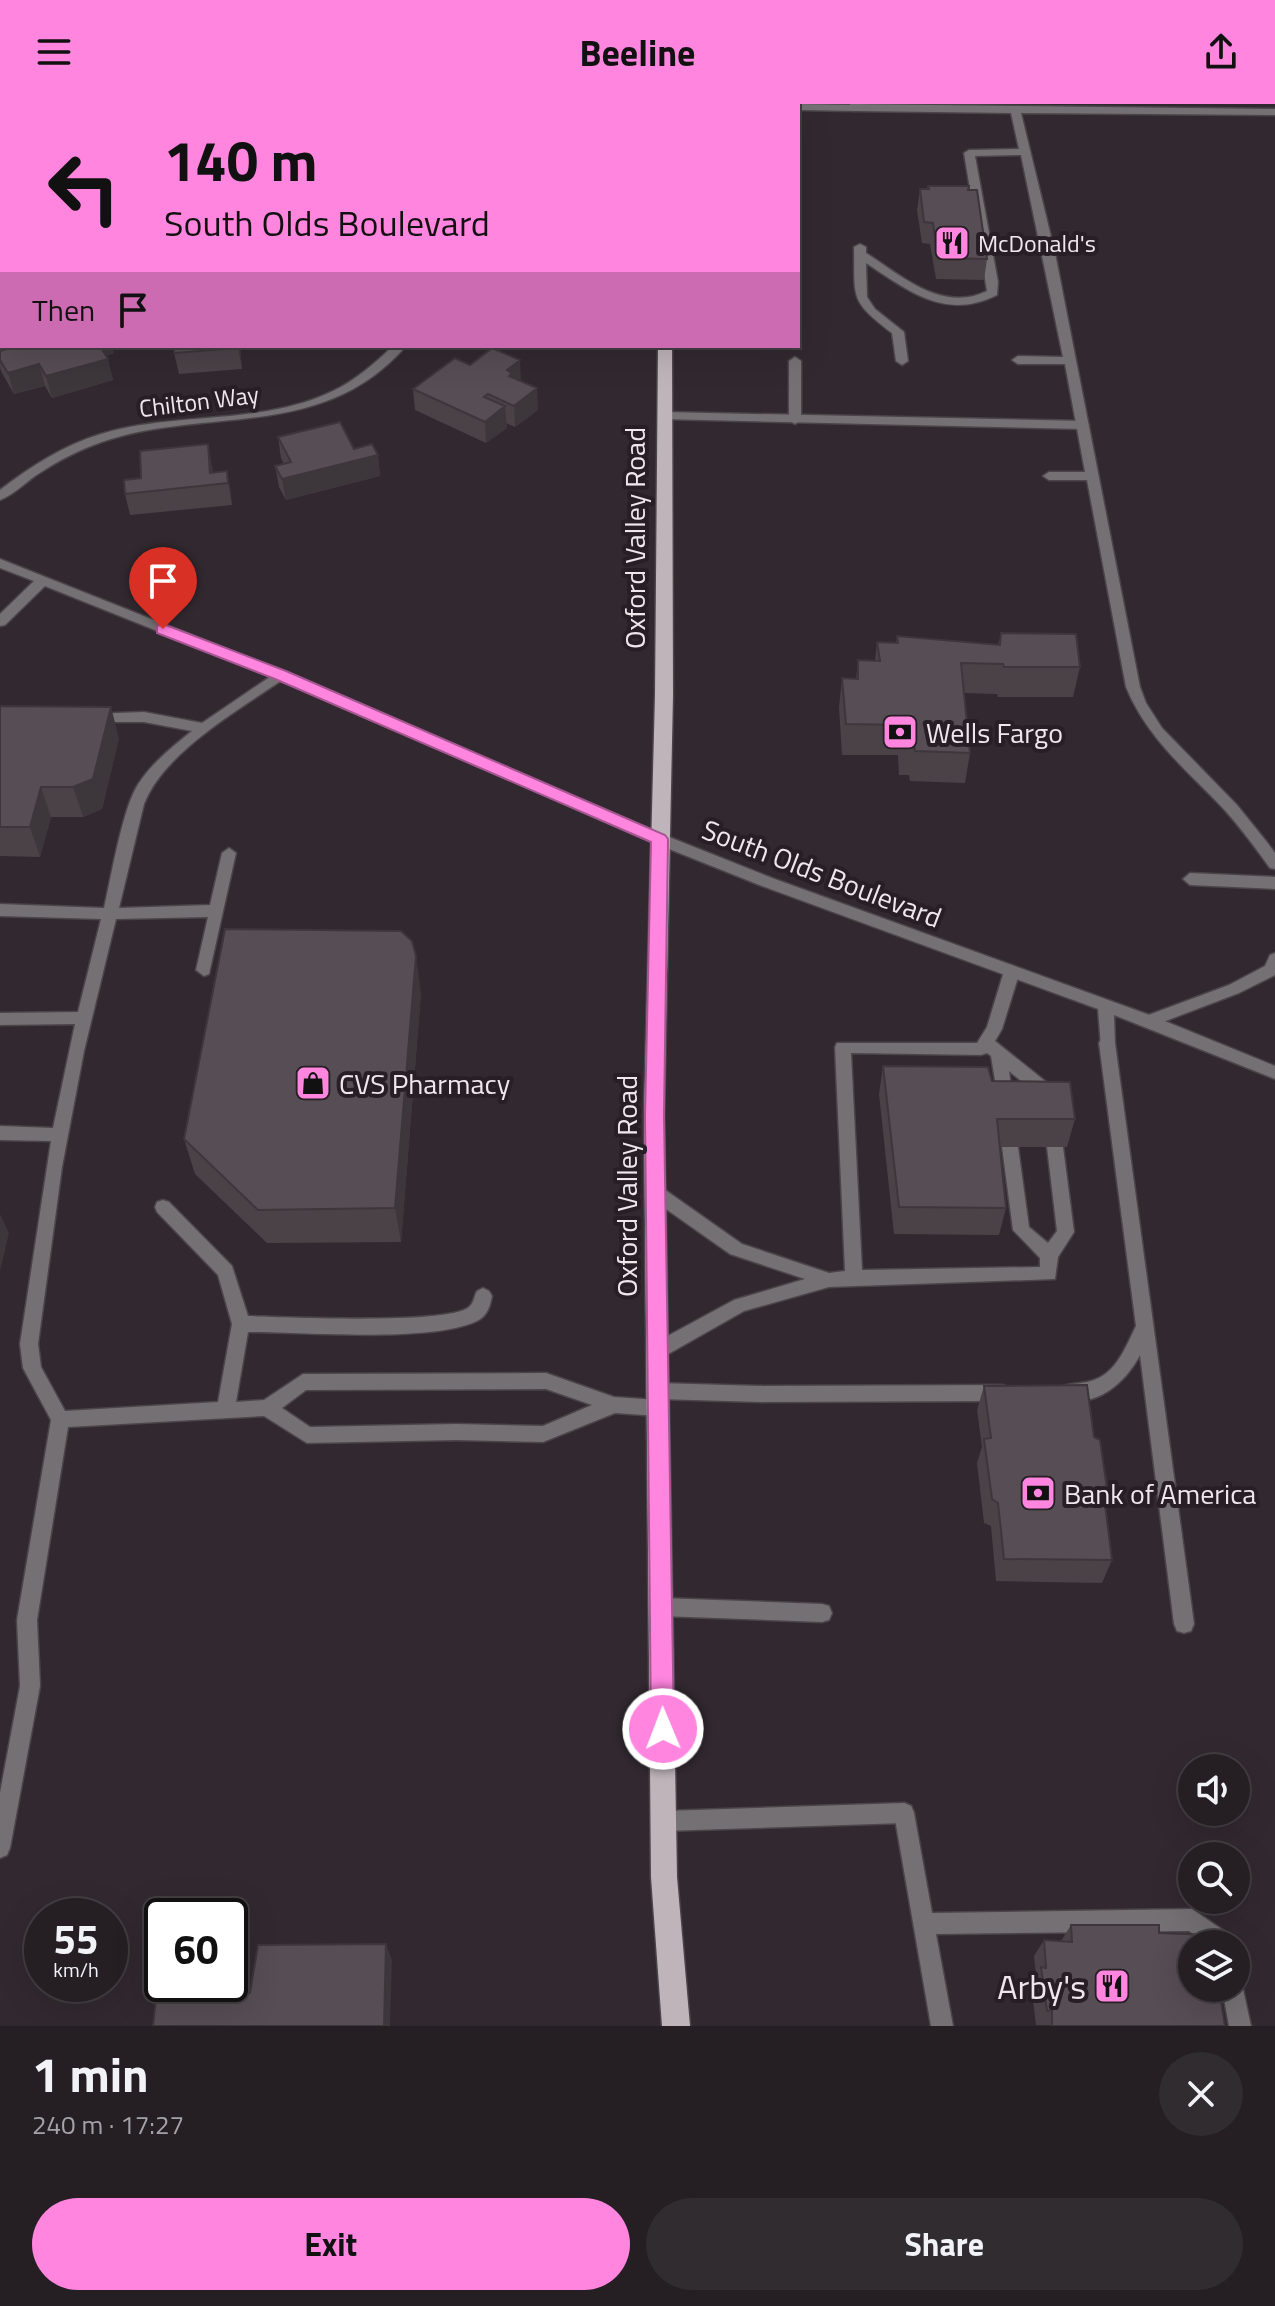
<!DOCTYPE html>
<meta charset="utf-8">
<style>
body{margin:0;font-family:"Titillium Web",sans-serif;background:#312c30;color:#f1f3f6;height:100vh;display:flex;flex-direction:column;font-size:30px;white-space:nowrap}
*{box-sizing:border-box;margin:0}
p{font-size:26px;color:#a3a2a6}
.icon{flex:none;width:44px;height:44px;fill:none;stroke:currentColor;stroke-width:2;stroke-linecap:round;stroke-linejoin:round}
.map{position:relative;height:1922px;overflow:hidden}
.drawer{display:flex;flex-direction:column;background:#251f23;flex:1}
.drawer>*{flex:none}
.top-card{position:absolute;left:0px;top:0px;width:800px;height:244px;box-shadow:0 8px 32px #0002,0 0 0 2px #423d41;background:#ff85df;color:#111;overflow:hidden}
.tools{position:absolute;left:1178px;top:1650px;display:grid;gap:16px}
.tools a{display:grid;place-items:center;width:72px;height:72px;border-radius:50%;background:#251f23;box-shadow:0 8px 32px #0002,0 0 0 2px #423d41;font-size:40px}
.speed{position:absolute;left:24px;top:1794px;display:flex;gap:16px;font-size:40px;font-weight:700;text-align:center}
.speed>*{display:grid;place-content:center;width:104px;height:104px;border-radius:50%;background:#251f23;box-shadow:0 8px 32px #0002,0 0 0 2px #423d41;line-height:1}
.speed small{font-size:20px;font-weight:400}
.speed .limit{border:4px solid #111;border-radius:12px;background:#fff;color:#111}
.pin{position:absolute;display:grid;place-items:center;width:68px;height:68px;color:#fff;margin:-82px -34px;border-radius:50% 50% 50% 0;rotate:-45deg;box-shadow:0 0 8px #0007}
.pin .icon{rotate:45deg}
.me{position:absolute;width:88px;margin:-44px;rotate:359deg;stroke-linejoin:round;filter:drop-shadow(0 0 6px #0008)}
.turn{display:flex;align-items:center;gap:28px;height:168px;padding:0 32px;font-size:36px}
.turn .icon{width:104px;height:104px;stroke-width:2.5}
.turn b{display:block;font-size:56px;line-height:68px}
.then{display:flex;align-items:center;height:76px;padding:0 32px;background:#0003;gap:16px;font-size:30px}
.round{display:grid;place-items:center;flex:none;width:84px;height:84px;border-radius:42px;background:#312c30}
.summary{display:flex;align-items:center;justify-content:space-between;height:136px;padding:0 32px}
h1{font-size:48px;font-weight:700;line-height:60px}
.action{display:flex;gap:16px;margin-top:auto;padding:16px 32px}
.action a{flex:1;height:92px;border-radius:48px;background:#ff85df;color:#111;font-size:32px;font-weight:700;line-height:92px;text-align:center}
.action a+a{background:#312c30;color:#f1f3f6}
header{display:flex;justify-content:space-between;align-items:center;height:104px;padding:0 32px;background:#ff85df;color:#111;font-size:36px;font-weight:700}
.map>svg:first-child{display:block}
</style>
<header><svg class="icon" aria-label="menu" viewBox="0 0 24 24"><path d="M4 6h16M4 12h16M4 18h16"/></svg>Beeline<svg class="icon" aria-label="share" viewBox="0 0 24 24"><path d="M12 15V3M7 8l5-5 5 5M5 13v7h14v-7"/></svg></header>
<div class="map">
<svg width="1275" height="1922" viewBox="0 0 1275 1922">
<rect width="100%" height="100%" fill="#31292f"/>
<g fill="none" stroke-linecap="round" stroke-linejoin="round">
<defs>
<path id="service" d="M850,0l425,5v6l-254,-2 34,140 85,434 6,16 16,25 75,77 29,36 9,12v16l-5,-1c-16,-22 -32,-44 -51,-64 -36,-37 -73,-68 -93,-117l-39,-207h-38l-6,-4 6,-4h36l-20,-108h-47l-6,-4 6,-4 45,1 -42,-202 -46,1 23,126 -1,13c-52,26 -88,-4 -131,-32l1,34 8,12 29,23 4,29 -6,4 -6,-4 -4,-28c-43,-33 -37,-34 -38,-86l6,-3 6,3v6c36,23 76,60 121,38l-23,-138 5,-3 50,-1 -8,-36 -155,-2 -4,-1z
M795,253l6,4v59l-6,4 -6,-4v-59z
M280,566l7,5 -2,3c-46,32 -120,73 -141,126l-25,104 91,-3 12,-52 7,-5 7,5 -27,121 -5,2 -8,-6 12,-53 -92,2 -32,132 -22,116 -24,177 3,23 24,44 153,-9 14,-78 -14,-49 -61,-63 -2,-5 2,-5 6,-2 6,2 63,64 16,50c36,1 200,9 221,-9 5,-4 5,-11 8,-16l6,-3 6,3 3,5c-2,11 -5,20 -15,25 -45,22 -175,11 -229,11l-12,70 28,-2 39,-26 243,-1 68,24 44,3 6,2 3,6 -3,6 -6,2 -43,-3 -72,29 -87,-2 -149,3 -43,-27 -196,11 -31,193 3,66 -30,162 -3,7 -7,3v-65l20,-107 -3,-66 34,-200 -28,-52 -3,-24 31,-203 -51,-1v-14l53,2 22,-104 -75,1v-12l78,-1 23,-93 -101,-3v-12l104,4c7,-30 19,-103 35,-125 13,-20 34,-37 53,-52l-48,-9h-50l-7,-5 2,-3 55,-2 58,11zM546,1285l46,16 -49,21 -87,-2 -146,3 -28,-19 24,-18z
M1190,769l85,4v12l-85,-4 -7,-6z
M1275,849v22l-36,18 -84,32h-12l-2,-4 2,-4 86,-32 36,-19 5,-11z
M1012,861l8,6 -18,58 -7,12 60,48 2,5 -2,5h-12l-34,-28 4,29 -2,5h-12l-8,-49 -4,-3 -6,2 -130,-2 11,217 178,-3v-9l-27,-28 -11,-83 2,-5h12l2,5 11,80 19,16 9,-12 -10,-84 2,-5h12l2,5 11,85 -16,25 -3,22 -226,8 -85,24 -81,46 -6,2 -6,-2 -3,-6 3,-6 83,-45 71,-21 -75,-25 -81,-57 -2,-5 2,-5 6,-2 6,2 81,57 87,29 16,-2 -10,-224 2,-4h140l10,-16 17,-56z
M1107,933l6,2 2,4 79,581 -3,7 -7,2 -7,-2 -3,-7 -34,-269c-14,27 -45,55 -77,43l-3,-6 3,-6c10,-3 21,-2 31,-6 23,-8 32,-34 42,-54l-37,-283 2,-4z
M1002,1281l6,2 3,6 -3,6 -6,2 -241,1 -6,-2 -3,-6 3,-6 6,-2z
M904,1699l7,3 3,7 18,100 260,-4 41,28 4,7 -1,1 -28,-1 -19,-13 -253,3 17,92h-22l-37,-213 3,-7z
M1236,1875l5,1 10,46h-22l-7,-38h14z"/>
<path id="minor" d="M23,0h14l1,2h-14z
M554,0h10v2h-10z
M658,0h100l1,2h-100z
M798,0l58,1 5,3 -5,3 -58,-1v-4h-4z
M0,107h2v6h-2z
M393,242h13c-81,93 -191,62 -295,93 -27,8 -52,21 -76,37 -11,8 -22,19 -35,24v-10c31,-24 64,-45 101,-56 76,-23 162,-8 234,-44 22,-11 40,-27 58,-44z
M665,308l418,9 6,4 -6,4 -422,-10v-6z
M0,455l285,113 379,163 108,43 383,139 120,49v13l-161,-64 1,28 -2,4h-12l-3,-38 -336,-123 -108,-43 -379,-165 -230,-92 -40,39 -5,1v-12l34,-33 -34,-13z
M658,1279l103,3 6,2 3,6 -3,6 -6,2 -103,-3 -6,-2 -3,-6 3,-6z
M661,1494l161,6 7,2 3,7 -3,7 -7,2 -161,-6 -7,-2 -3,-7 3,-7z
M904,1699l7,3 3,7 -3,7 -7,3 -240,8 -7,-3 -3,-7 3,-7 7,-3z"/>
<path id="primary" d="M657,0h12v2h-12z
M658,242h14l1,349 -9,420 13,762 13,149h-28l-11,-149 -7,-762 11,-420z"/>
</defs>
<!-- service casing -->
<use href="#service" stroke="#4b4449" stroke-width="3"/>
<!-- minor casing -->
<use href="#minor" stroke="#4b4449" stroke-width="3"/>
<!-- primary casing -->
<use href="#primary" stroke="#4b4449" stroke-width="3"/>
<!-- service -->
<use href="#service" fill="#757073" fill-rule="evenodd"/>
<!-- minor -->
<use href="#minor" fill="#757073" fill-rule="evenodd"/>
<!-- primary -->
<use href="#primary" fill="#beb4ba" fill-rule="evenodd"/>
</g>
<!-- wall -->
<path fill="#4b4248" d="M403,0h17v2l-17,-1z
M928,82h41v4l18,69 -3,21 -48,-1 -6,-35 -8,-1 -5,-33 3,-21h7z
M240,242l2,23 -63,5 -5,-21z
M0,247l114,2 -8,3 7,24 -61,18 -7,-12 -31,8 -12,-21 -2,-5z
M470,261l51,16 17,29 -23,17 -9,-4 1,5 -21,15 -71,-33 -2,-21z
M278,333l76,12 24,6 2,21 -94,24 -7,-13 -4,-21 9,-2 -3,-6z
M212,361l1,8 14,-2 5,34 -102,10 -5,-21 16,-16z
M1001,529l79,34 -7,30h-75l-1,-3 -33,-1 6,60 -5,30 -55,-2 -1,-6h-10l-1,-20h-56l-3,-47 3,-30 14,1 2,-19 17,1 2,-19 19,1 1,-7 101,9z
M0,602l119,32 -17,71 -19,8h-32l-11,40 -40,-1z
M421,889l-20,249 -134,1 -72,-69 -11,-35z
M883,962l109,15 83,38 -8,28h-67l6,61 -7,27 -105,-1 -15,-140z
M984,1282l121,124 7,50 -10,23 -106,-2 -5,-55 -7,-3 -7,-60 5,-16 -5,-37z
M1071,1821l88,8 66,93 -189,-1 -5,-42 5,-8 -2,-19 10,-16 17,1z"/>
<!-- shaded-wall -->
<path fill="#3d363b" d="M96,242h16l2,7 -15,5z
M238,242h2l2,23 -4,-21z
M108,255l5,21 -61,18 -6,-22z
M520,256l1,22 -7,12 -7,-24z
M39,260l6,22 -31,8 -6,-21z
M537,284l1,22 -23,17 -1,-21z
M505,302l2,22 -21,15 -1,-21z
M208,340l4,21 2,20 -4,-12z
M378,351l2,21 -94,24 -4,-21z
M227,367l4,21 1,13 -4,-22z
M111,603l8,31 -17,71 -19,8 -10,-30z
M41,683l10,30 -11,40 -10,-30z
M416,852l5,37 -20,249 -6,-34z
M0,1110l9,19 -9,38z
M386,1840l6,16 -2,66h-6z"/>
<!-- building -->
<path fill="#574d54" stroke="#3d363b" stroke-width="2" d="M928,82h41l-1,4h9l10,69 -49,-1 -5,-35 -9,-1 -4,-33h9z
M17,242h83l8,13 -62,17 -7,-12 -31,9 -8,-13v-9z
M174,242h64v2l-64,5z
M492,244l28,12 -13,10 5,3 -3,3 28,12 -23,18 -26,-12 -4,3 21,9 -20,16 -72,-33 42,-31 15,7z
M340,318l14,27 18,-5 6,11 -96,24 -7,-13 16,-4 -13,-25z
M208,340l2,29 17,-2 1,12 -103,11 -1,-14 17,-2 -1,-27z
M1001,529l75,1 4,33h-76l-1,-3 -42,-1 9,90 -55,-2 -1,-6h-10l-2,-20 -56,-1 -4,-46 16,1v-19l22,1 -3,-19 21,1 -1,-7 103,9z
M0,602l111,1 -18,72 -20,8h-32l-11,40h-30z
M225,825l176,2 11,10 4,15 -21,252 -137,2 -74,-71z
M883,962l105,1 4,14 78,1 5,37h-78l9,89 -107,-1z
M1087,1281l7,52 6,3 9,62 -4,2 7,56 -108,-1 -6,-56 -6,-4 -8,-60 7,-1 -7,-52z
M1071,1821h88v8l51,2 2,9h-20v44h27l6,38h-173v-16l-5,1 -6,-44 5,1 -2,-28 28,2z
M386,1840l-2,82h-231l4,-37 93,4 8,-48z"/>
<!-- route -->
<path fill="#ff85df" stroke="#a65691" stroke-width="2" d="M163,520l123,47 379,164 3,4 -4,276 10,614 -3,8 -8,3 -8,-3 -4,-8 -6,-614 6,-273 -376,-163 -118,-46v-7z"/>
<!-- icons -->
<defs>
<symbol id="restaurant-square" viewBox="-11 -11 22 22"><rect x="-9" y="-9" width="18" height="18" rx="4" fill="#ff85df" stroke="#271f25"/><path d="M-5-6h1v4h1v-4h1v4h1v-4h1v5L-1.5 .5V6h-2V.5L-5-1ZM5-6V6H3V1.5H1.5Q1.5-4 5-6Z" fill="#111"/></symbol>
<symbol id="bank-square" viewBox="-11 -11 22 22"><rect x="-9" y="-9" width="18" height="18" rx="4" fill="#ff85df" stroke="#271f25"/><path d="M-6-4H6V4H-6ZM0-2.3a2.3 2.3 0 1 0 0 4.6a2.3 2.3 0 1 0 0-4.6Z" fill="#111"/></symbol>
<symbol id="shop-square" viewBox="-11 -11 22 22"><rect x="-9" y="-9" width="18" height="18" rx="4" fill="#ff85df" stroke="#271f25"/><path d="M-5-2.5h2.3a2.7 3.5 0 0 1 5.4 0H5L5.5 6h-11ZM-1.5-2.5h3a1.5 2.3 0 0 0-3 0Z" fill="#111"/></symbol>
</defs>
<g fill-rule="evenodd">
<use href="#restaurant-square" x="932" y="119" width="40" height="40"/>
<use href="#bank-square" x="880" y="608" width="40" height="40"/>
<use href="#shop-square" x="293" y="959" width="40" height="40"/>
<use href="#bank-square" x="1018" y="1369" width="40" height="40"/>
<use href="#restaurant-square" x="1092" y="1862" width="40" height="40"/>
</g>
<g text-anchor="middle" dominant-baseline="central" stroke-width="8" stroke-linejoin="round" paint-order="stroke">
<!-- far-poi labels -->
<g font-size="24" fill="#eee8ec" stroke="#271f25" text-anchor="start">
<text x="978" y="139">McDonald's</text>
</g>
<!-- far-street labels -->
<g font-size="24" fill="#eee8ec" stroke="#271f25">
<text transform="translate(199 297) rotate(-7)">Chilton Way</text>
</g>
<!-- street labels -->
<g font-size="28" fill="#eee8ec" stroke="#271f25">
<text transform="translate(634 434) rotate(-90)">Oxford Valley Road</text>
<text transform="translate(822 769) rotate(21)">South Olds Boulevard</text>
<text transform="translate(626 1082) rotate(-90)">Oxford Valley Road</text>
</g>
<!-- poi labels -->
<g font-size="28" fill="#eee8ec" stroke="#271f25" text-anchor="start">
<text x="926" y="628">Wells Fargo</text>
<text x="339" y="979">CVS Pharmacy</text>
<text x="1064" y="1389">Bank of America</text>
</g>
<!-- near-poi labels -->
<g font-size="34" fill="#eee8ec" stroke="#271f25" text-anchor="end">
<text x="1086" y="1882">Arby's</text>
</g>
</g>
</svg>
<div class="tools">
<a><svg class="icon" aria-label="sound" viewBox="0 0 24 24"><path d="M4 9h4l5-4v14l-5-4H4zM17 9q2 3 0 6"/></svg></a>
<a><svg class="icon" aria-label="search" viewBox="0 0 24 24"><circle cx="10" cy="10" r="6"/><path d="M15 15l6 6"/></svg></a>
<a><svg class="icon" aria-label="layers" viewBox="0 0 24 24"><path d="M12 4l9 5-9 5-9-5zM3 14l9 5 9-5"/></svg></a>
</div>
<div class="speed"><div>55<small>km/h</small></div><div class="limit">60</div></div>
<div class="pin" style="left:163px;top:525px;background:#d93025"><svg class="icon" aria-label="arrive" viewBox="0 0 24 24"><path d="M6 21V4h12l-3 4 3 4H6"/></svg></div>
<svg class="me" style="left:663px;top:1625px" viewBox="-20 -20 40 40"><circle r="17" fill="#ff85df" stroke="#fff" stroke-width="3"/><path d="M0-11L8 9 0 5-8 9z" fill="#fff"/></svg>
<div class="top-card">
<div class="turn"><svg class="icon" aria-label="left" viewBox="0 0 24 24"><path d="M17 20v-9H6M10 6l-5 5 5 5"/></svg><div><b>140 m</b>South Olds Boulevard</div></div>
<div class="then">Then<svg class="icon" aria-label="arrive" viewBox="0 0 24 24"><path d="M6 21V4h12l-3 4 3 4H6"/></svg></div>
</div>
</div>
<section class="drawer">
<div class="summary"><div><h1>1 min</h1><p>240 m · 17:27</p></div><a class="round"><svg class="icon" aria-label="close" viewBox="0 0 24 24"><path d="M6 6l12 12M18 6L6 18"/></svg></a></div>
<div class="action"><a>Exit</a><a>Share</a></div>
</section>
